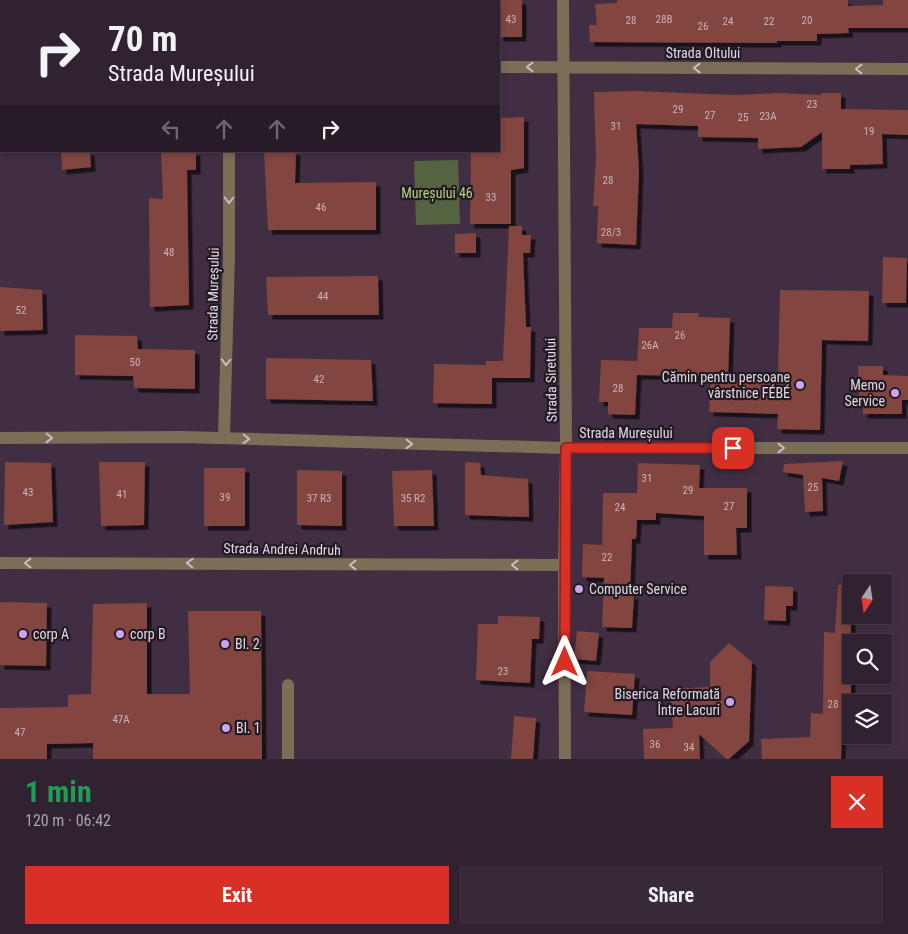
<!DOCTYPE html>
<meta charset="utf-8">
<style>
body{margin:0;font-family:"Roboto Condensed",sans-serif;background:#392a3a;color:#f1f3f6;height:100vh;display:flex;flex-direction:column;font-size:19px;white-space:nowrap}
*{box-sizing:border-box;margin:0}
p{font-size:16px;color:#a8a4ac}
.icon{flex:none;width:28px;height:28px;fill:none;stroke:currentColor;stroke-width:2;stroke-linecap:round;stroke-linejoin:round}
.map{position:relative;height:759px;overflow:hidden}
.details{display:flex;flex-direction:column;background:#312232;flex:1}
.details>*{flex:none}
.top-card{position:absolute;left:0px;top:0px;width:500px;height:152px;box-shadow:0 2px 8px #0003,0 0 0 1px #4c3f4d;background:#312232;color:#f1f3f6;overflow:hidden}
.needle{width:32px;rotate:193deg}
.buttons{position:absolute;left:842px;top:574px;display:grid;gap:10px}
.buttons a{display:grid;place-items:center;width:50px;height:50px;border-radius:0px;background:#312232;box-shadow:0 2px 8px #0003,0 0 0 1px #4c3f4d;font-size:25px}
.pin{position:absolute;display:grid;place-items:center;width:42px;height:42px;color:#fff;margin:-21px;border-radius:10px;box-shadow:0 2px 8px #0006}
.me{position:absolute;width:55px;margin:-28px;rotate:0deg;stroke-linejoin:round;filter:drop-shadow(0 0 4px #0008)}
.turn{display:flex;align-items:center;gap:18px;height:105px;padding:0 25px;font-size:22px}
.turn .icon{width:65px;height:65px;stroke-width:2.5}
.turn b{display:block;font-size:35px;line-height:42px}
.lanes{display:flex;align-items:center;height:48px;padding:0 25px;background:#0003;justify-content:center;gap:25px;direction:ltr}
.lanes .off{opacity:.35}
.round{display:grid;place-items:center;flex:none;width:52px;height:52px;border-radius:0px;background:#392a3a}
.head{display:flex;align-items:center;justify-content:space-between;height:85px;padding:0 25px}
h1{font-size:30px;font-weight:700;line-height:38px;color:#1e9e55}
.cta{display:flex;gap:10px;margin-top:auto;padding:10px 25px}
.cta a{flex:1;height:58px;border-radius:0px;background:#d93025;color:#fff;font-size:20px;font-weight:700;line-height:58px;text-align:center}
.cta a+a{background:#392a3a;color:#f1f3f6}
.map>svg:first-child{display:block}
</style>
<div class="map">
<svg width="908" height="759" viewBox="0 0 908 759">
<defs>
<filter id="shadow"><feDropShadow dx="4.5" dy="4.5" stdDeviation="0" flood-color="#0009"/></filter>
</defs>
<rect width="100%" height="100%" fill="#412e43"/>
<!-- green -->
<path fill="#566340" d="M458,160l2,64 -44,1 -2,-64z"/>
<!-- building -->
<path fill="#834440" filter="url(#shadow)" d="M499,0h23v37h-23z
M617,0h231v6l35,-1v-5h25v28h-60l1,5 -32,1v7h-40v2l-187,-1 -1,-17h8l-2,-21 22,-1z
M636,91l98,4 44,-2 43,2v-2h20v16l67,1v25l-26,-1 1,30 -33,1v4h-28v-37l-21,15 -43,2v-11l-60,-1v-11l-62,-2 3,47 -3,74 -39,-2 1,-37h-5l3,-48 -2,-66z
M524,117v51l-13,2v54h-41l1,-73h28v-33z
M61,151h29l1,16 -29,3z
M161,151h35v19h-9l2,135 -39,2 -1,-109 14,1z
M264,151h32l-1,32 81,-1v48h-108z
M509,226h13v9h9l-1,18h-7l3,74h5l-1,51h-38v26l-59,-1 1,-39 52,1v-4h17z
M476,233v20h-21v-19z
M883,257l24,1 -1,45h-24z
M378,276l1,39h-111l-2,-38z
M0,287l42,3 1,40 -43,1z
M780,290l89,1 -1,50 -46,-1 -2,90 -43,-1 1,-15 -69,-2 2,-36 -74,-1 -2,40 -27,-1v-12h-9l2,-42 36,1v5l2,-38h33l1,-15h26l-1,4 32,1 -2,60 50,1z
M75,335l62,1 1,13 57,1v39l-61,-1 -1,-12 -58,-1z
M266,358l105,2 2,41 -107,-2z
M858,366h25v9l25,1v24h-6v14h-39v-14h-4z
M843,461l-4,20 -17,-3 1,33 -18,1 -2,-37 -20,-3 1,-8z
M5,462l46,1 2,59 -49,3z
M99,462h46l-1,63 -43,1z
M465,462l15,1 1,12 47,4 1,38 -64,-2z
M638,463l62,2 -1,23h48v40h-11l1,27h-33v-39l-48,-3v7h-19l-1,19h-4l-2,56h4l-2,33 -30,-1 2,-49 -22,-1 1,-33 19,1 1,-52h34z
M204,468h41v58h-41z
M297,470l45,1v55l-45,-1z
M432,470l2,56h-40l-2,-55z
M838,585l13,1v108l-8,-1 -2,66h-79l-1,-20 49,-2 1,-24 12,1 1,-82 11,1z
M765,586l28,1v19h-7v15l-22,-1z
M0,602l47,1 -1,63 -46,-1z
M147,603v91h43l-2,-83h73l1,148h-169v-16l-46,1v15h-47v-51l68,-1v-12l23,-1 2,-90z
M498,616l42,1 -1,22h-7l-2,44 -54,-3 2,-56h20z
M577,631l22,2 -3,28 -22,-2z
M729,643l23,19 -3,79 -20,18h-3l-27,-25 1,25h-56l-1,-30 30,-1 -3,-39 40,-2v-25z
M587,671l48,3 -3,41 -48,-3z
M514,716l22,2 -3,41h-22z"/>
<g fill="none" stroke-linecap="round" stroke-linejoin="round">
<!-- minor -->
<path stroke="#7b6e56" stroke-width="12" d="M563,0l3,448 -2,117 1,194
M0,66h1
M499,67l409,2
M0,438l182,-1 384,11h342
M224,438l5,-184v-103
M0,563l564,2
M288,685v74"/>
</g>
<!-- one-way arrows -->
<defs><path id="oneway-chevron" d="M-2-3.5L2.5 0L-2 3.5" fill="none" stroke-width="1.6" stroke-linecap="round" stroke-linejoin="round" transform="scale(1.25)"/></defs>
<g stroke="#c9bcc0">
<use href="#oneway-chevron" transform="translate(530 67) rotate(-180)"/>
<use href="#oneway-chevron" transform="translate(697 68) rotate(-180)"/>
<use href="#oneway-chevron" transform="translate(859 69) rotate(-180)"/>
<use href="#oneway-chevron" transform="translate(229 200) rotate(90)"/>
<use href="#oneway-chevron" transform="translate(226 362) rotate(92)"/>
<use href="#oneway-chevron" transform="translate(49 438) rotate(1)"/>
<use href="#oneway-chevron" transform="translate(246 439) rotate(2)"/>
<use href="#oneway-chevron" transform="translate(409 444) rotate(2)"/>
<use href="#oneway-chevron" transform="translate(781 448)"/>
<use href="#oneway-chevron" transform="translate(28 563) rotate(-180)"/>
<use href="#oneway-chevron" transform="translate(190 563) rotate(-178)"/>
<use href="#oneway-chevron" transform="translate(353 565) rotate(-180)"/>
<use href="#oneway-chevron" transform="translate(515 565) rotate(180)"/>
</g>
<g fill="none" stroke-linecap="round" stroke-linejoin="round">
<defs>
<path id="route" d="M565,662l1,-214h167"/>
</defs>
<!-- route casing -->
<use href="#route" stroke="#8d1f18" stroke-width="12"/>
<!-- route -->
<use href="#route" stroke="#d93025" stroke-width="9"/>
</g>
<!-- markers -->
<g fill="#c9a5ee" stroke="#221a23" stroke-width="2">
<circle cx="800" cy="385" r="5"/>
<circle cx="895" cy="393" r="5"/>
<circle cx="579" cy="589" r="5"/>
<circle cx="23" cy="634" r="5"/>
<circle cx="120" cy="634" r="5"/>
<circle cx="225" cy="644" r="5"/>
<circle cx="730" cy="702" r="5"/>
<circle cx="226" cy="728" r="5"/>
</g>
<g text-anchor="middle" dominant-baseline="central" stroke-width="4.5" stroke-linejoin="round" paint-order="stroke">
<!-- number labels -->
<g font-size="11" fill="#cbb2bb">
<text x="511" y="19">43</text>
<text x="664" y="19">28B</text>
<text x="631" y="20">28</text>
<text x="807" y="20">20</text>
<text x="728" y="21">24</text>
<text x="769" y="21">22</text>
<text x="703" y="26">26</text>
<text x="812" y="104">23</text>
<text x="678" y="109">29</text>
<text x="710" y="115">27</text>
<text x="768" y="116">23A</text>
<text x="743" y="117">25</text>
<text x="616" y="126">31</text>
<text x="869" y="131">19</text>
<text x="608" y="180">28</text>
<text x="491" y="197">33</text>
<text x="321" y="207">46</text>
<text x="611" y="232">28/3</text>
<text x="169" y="252">48</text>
<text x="323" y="296">44</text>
<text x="21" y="310">52</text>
<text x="680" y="335">26</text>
<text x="650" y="345">26A</text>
<text x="135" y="362">50</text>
<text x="319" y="379">42</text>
<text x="618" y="388">28</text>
<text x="647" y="478">31</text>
<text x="813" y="487">25</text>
<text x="688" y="490">29</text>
<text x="28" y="492">43</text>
<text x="122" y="494">41</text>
<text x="225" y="497">39</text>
<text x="319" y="498">37 R3</text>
<text x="413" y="498">35 R2</text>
<text x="729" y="506">27</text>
<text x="620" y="507">24</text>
<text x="607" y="557">22</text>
<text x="503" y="671">23</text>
<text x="833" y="704">28</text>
<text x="121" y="719">47A</text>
<text x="20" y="732">47</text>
<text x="655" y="744">36</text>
<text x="689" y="747">34</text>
</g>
<!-- street labels -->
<g font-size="14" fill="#e3d6e4" stroke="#221a23">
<text x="703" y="53">Strada Oltului</text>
<text transform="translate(213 294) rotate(-89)">Strada Mureșului</text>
<text transform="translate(551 380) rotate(-91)">Strada Siretului</text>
<text x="626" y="433">Strada Mureșului</text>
<text transform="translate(282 549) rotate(1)">Strada Andrei Andruh</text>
</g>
<!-- park labels -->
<g font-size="14" fill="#b4d27c" stroke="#221a23">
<text x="437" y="193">Mureșului 46</text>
</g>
<!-- poi labels -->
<g font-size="14" fill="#e3d6e4" stroke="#221a23" text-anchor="start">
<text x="790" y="377" text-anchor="end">Cămin pentru persoane<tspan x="790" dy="16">vârstnice FÉBÉ</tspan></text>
<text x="885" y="385" text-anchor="end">Memo<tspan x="885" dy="16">Service</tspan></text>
<text x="589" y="589">Computer Service</text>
<text x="33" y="634">corp A</text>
<text x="130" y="634">corp B</text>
<text x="235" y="644">Bl. 2</text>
<text x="720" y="694" text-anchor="end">Biserica Reformată<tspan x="720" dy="16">Între Lacuri</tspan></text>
<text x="236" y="728">Bl. 1</text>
</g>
</g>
</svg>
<div class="buttons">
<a><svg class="needle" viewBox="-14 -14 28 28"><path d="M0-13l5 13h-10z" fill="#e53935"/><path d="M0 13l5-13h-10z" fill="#a8a4ac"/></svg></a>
<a><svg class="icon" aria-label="search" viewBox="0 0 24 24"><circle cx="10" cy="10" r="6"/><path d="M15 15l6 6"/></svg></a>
<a><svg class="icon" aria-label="layers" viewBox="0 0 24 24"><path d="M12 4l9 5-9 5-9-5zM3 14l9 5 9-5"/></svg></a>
</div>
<div class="pin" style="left:733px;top:448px;background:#d93025"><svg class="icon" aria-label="arrive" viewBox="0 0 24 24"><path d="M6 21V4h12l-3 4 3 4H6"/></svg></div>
<svg class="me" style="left:565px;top:662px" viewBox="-20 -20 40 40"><path d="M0-17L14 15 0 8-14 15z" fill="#d93025" stroke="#fff" stroke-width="4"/></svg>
<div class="top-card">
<div class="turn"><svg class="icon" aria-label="right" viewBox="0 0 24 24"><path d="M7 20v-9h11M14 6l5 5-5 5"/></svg><div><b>70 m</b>Strada Mureșului</div></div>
<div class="lanes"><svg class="icon off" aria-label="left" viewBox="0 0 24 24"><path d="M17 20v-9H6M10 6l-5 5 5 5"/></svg><svg class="icon off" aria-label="ahead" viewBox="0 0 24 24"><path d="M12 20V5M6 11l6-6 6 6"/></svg><svg class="icon off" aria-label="ahead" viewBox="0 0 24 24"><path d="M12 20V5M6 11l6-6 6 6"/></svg><svg class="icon" aria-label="right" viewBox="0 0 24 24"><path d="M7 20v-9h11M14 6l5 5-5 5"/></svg></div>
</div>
</div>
<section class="details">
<div class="head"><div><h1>1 min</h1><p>120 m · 06:42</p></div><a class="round" style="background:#d93025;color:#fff"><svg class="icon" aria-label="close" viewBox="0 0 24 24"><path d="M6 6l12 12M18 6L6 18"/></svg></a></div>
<div class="cta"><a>Exit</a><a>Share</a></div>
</section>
